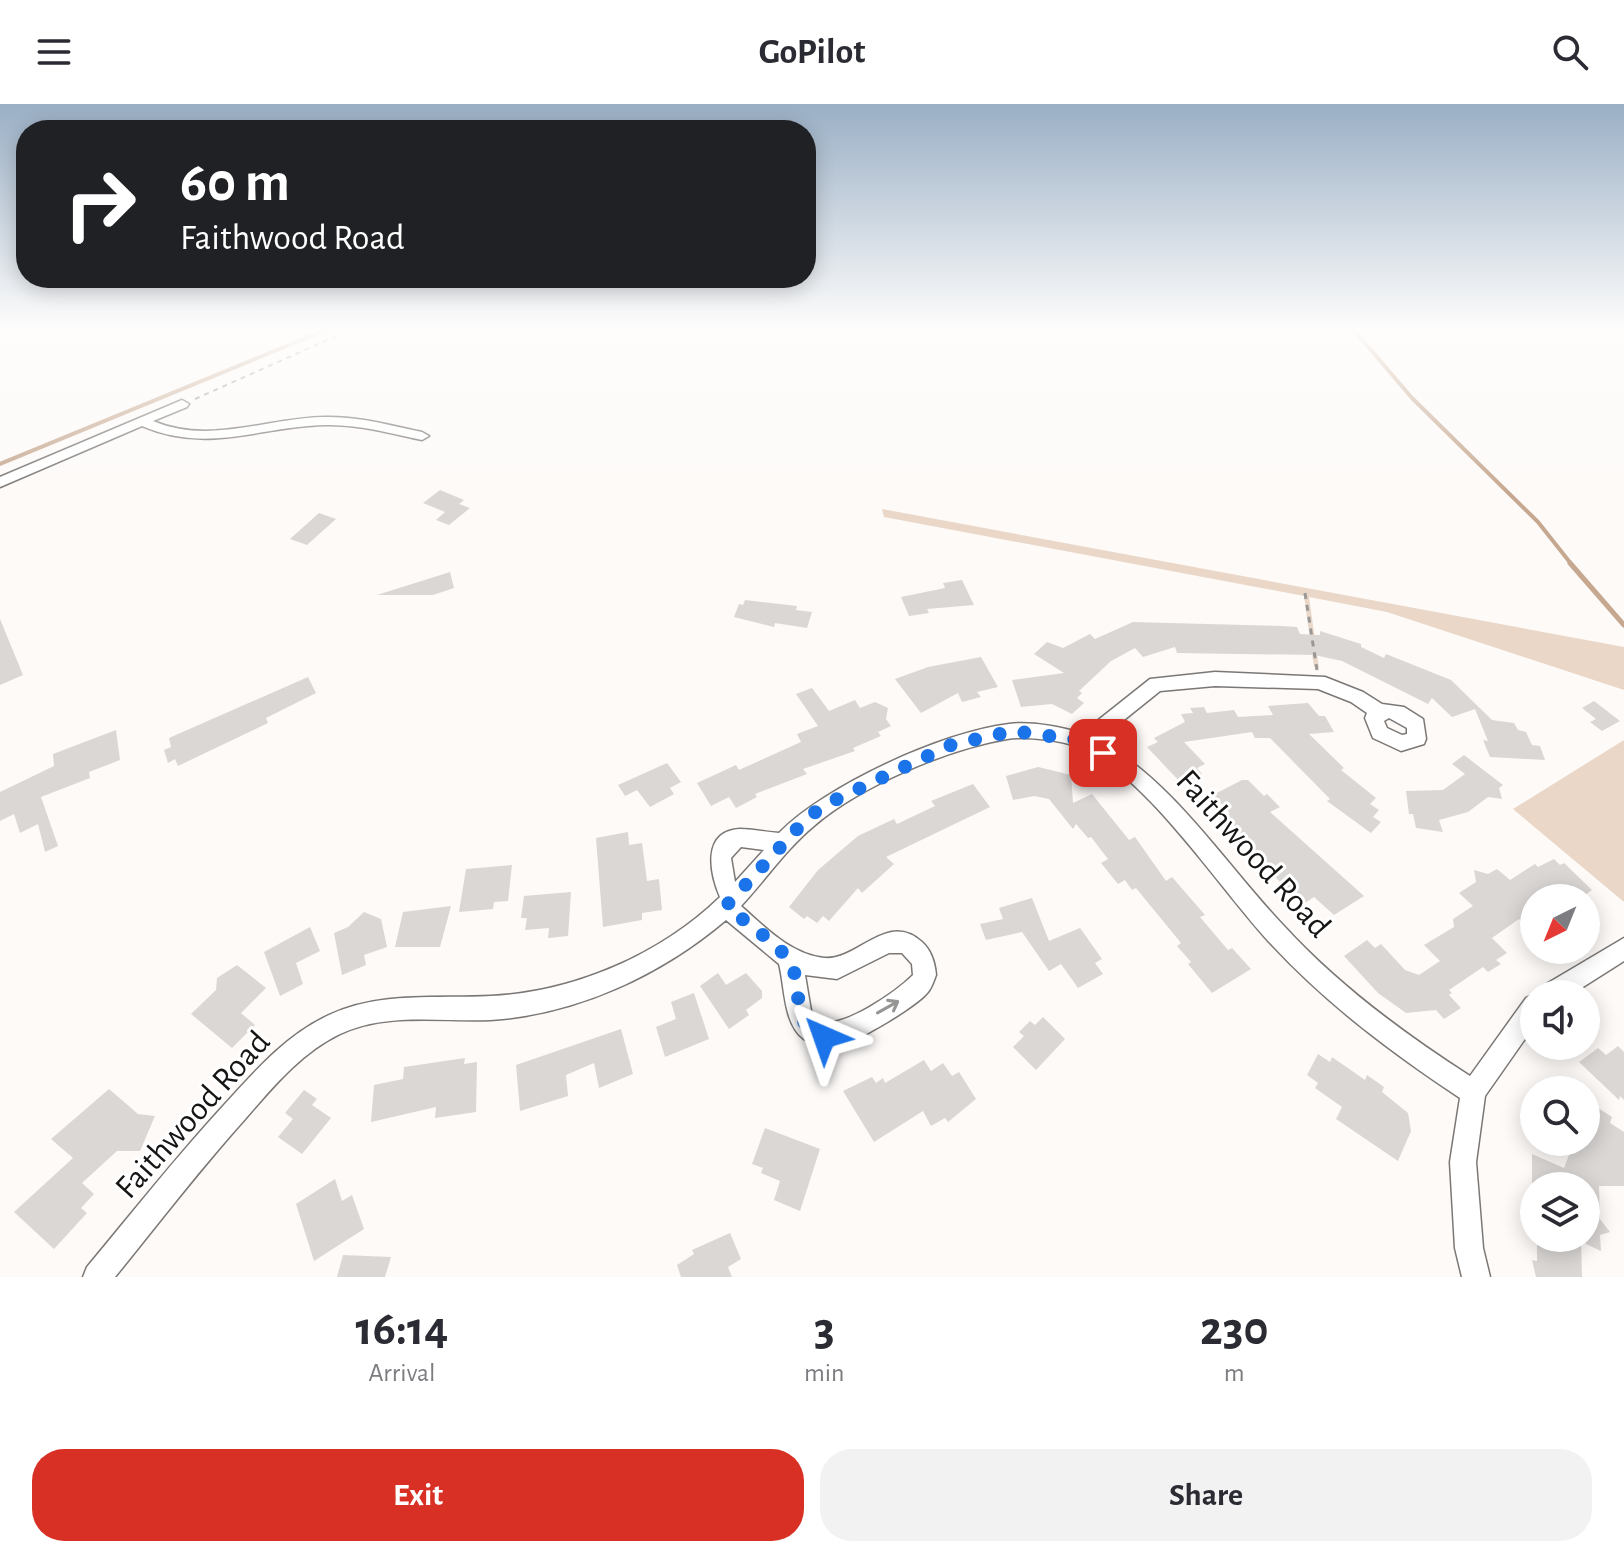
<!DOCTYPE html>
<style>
body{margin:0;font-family:"Alegreya Sans",sans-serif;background:#f2f2f3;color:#2b2b33;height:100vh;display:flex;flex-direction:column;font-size:30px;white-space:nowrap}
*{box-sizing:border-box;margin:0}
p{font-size:26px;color:#7c7c81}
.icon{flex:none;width:44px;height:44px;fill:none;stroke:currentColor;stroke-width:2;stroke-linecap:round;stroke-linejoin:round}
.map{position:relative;height:1173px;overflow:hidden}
.details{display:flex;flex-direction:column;background:#fff;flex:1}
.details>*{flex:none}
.guide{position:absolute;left:16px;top:16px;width:800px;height:168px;border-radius:32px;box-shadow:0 4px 20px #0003;background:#202124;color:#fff;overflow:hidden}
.needle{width:52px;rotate:223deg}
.fabs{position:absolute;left:1520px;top:780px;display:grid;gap:16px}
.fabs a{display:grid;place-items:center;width:80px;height:80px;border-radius:50%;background:#fff;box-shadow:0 4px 20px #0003;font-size:40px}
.pin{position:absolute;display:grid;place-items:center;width:68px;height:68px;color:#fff;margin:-34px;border-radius:16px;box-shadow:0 4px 12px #0006}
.me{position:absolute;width:88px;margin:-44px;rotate:317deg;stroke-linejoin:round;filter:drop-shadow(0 0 6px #0008)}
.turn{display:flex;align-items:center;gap:28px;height:168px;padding:0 32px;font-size:36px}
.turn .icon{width:104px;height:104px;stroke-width:2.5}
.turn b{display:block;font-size:56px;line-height:68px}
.eta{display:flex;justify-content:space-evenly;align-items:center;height:136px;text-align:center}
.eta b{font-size:48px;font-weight:700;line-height:56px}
.cta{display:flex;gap:16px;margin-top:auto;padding:16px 32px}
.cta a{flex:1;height:92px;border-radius:32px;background:#d93025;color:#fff;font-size:32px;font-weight:700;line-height:92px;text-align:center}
.cta a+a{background:#f2f2f3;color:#2b2b33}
header{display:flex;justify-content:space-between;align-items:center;height:104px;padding:0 32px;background:#fff;font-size:36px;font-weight:700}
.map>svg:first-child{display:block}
</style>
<header><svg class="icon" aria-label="menu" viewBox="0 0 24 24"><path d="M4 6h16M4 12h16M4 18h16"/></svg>GoPilot<svg class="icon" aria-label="search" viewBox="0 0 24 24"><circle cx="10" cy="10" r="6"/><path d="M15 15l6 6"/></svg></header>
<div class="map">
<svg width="1624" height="1173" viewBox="0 0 1624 1173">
<rect width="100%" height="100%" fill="#fdfaf8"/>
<!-- green -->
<path fill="#ead7c7" d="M882,405l742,138v43l-237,-78 -78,-15 10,71 -5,-1 -10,-71 -420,-79z
M1624,636v162l-111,-93z"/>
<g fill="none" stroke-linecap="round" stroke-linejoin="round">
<!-- stream-far1 -->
<path stroke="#c6a890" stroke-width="4" d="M1353,225l59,69 126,124 34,43
M0,360l328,-135"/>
<!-- stream -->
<path stroke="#c6a890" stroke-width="5" d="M1570,459l54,62"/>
</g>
<!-- building -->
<path fill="#dad7d5" d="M440,386l24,10 -5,4 11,4 -21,17 -13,-5 9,-8 -22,-9z
M319,409l17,6 -29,26 -17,-6z
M450,468l4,16 -21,7h-56z
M962,476l12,25 -47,4 2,4 -20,3 -8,-19 44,-9 -2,-5z
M745,496l52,6 -1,4 16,2 -5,16 -32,-5 -1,4 -40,-10 5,-13 4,1z
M0,515l23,56 -23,10z
M1133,518l149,4 15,1 3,7 20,1v-4l41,13v3l23,11 2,-4 65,26 41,40 22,3 4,7 8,2 6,13 8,1 5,14 -55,-3 -7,-17 5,1 -13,-32 -23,8 -20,-19 -4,6 -86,-43 -28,-6 -137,-2 -2,-6 -32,10 -8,-9 -24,13 -32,30 3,2 -5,5 7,5 -12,11 -20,-10 -31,3 -9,-27 52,-7 -30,-19 13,-12 16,6 27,-14 5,5z
M981,553l17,30 -21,5 4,5 -19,5 -4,-9 -37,20 -26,-34 33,-12z
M308,573l8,16 -50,25 2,5 -90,43 -3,-7 -7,4 -4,-13 7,-3 -2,-9z
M812,584l17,23 26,-11 5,8 15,-6 13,6 -2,11 5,7 -13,6 3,4 -28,12 2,3 -52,18 4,5 -52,20 2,3 -21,11 -7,-11 -18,9 -14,-23 39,-18 3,5 62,-28 -4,-8 21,-8 -22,-32z
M1594,597l26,20 -18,10 -12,-9 6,-3 -14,-11z
M1308,599l11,13h6l9,16 -25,2 35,34 -3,2 35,28 -6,6 9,6 -6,7 8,5 -10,11 -44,-32 3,-2 -60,-61h-15l-3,-6 -68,10 21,22 -8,4 5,6 -20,10 -35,-37 11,-5 -4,-4 31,-16 -4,-8 12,-1 -3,-5 14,-1 3,6 27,-3 4,7 35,-2 -5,-9z
M116,626l4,30 -31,12 1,6 -49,19 17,49 -13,6 -7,-28 -18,9 -6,-19 -14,7v-29l54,-26 -1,-12z
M1464,651l39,30 -4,3 3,11 -14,-2 -20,15 -29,8 4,12 -27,-4 -3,-14h-4l-3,-23 37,-1 22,-16 -13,-10z
M667,659l14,19 -11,6 4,6 -24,13 -13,-17 -12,6 -7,-11z
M1038,663l33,8 2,28 19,-9 37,46 6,-3 31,44 6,-4 33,38 -5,2 28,33 4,-2 19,21 -39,24 -24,-29 3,-2 -14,-16 4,-3 -45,-55 -4,2 -7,-10 -7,4 -17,-21 7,-4 -17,-22 -3,1 -12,-14 -3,5 -24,-30 -15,-3 -21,4 -7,-24z
M1242,676h6l16,16 3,-2 13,13 -10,5 94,84 -30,19 -20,-18 -12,8 -41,-43 3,-2 -24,-27 -4,3 -16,-18 10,-5 -17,-18z
M973,680l17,23 -104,50 8,7 -32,29 -4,-5 -29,33 -6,-5 -6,7 -10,-7 -3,3 -15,-12 29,-37 40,-34 36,-17 3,5 38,-18 -4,-5z
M628,728l1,13 13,-2 5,38 12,-2 3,31 -20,3v7l-39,7 -7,-89z
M1554,755l6,6 4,-2 28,27 -11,8h-47v35l-15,-14 -27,19 15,15 -11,7 5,4 -13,8 -5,-5 -34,23 3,3 -3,2 12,13 -17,11 -8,-9 -30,3 -28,-20 -34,-37 23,-16 8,8 6,-4 24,26 14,5 21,-14 -16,-16 30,-18 -1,-8 20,-13 -14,-13 17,-11 -2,-12 14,4 9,-5 13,11 25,-16 3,3z
M512,761l-4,36 -14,1 -1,7 -34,3 7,-43z
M571,788l-3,44 -20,2 1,-10 -24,2 2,-12h-6l3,-22z
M1032,794l17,43 31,-13 22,31 -7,4 8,11 -25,14 -17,-24 -12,7 -27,-39 -36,8 -6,-16 23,-5 -4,-11z
M451,802l-11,41h-45l8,-35z
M364,808l17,7 6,28 -23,8 2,10 -24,10 -8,-42 14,-6z
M310,823l10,24 -24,12 7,21 -23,12 -16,-44z
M237,861l29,23 -25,25 14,12 -23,23 -41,-34 25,-24 1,-12z
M718,869l8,12 20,-12 16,18v7l-16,12 3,5 -20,14 -29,-43z
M694,889l15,46 -44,18 -9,-30 20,-8 -5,-17z
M1043,913l22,22 -29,31 -23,-23 11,-11 -5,-4 11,-11 5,4z
M621,925l12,45 -34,14 -5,-25 -28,12 2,21 -48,15 -4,-46z
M1618,942l6,6v48l-4,-4 -1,4 -40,-38 19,-14 8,7z
M1318,950l12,8 2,-5 33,23 2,-5 17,12 -2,5 26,21 3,18 -13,30 -62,-42 6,-12 -27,-19 3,-5 -11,-8z
M465,954l-1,6 13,-2 -1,50 -41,6 1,-11 -65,15 3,-37 29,-6 1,-12z
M924,956l7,11 12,-8 9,13 7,-4 17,27 -28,23 -3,-4 -14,8 -8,-15 -49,31 -31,-51 29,-14 4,6 7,-5 2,5z
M109,985l29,25 17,2 -15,35h-23l-35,32 12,11 -13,14 6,5 -33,36 -40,-37 59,-54 -22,-19z
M304,986l13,9 -5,6 19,13 -29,36 -24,-17 15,-18 -8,-6z
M1586,996l26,17 -2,6 14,9v54h-25l1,33 10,13 -10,3 1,16 -15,-7v-58h-54v-32l32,14 10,-26h12z
M765,1024l55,21 -20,62 -26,-11 6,-19 -19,-8 2,-5 -11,-4z
M335,1075l7,22 10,-6 12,34 -50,32 -18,-57z
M730,1129l11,26 -13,8 4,10h-51l-4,-12 17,-11 -2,-4z
M1537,1134h44l1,39h-46l-4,-17 5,1z
M343,1151l48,2 -6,20h-48z"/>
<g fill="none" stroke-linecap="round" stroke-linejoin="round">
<defs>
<path id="minor" d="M182,296l7,4 -2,3 -34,14c57,24 113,-3 171,-4 34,-1 65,8 98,15l7,4 -7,4c-33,-7 -64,-16 -98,-15 -66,2 -116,29 -182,1l-142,61v-10z
M1215,568l110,5 38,15 19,12 22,3 19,12 3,20 -2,5 -23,7 -28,-13 -8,-20 2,-5 -16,-11 -33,-13 -103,-3 -55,5 -61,49c76,43 126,124 185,186 54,59 119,107 186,150l56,-78 8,-4v32l-49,70 -9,66 7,86 7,29h-28l-7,-29 -5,-86 10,-64c-68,-45 -132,-93 -188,-153 -50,-53 -127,-172 -193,-198 -20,-7 -52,-11 -72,-8 -60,10 -146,47 -192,86 -28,23 -49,54 -74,81 24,21 49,48 83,52 34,3 63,-48 98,-16 9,8 13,21 14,33 -2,5 -4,12 -8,17 -10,14 -78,54 -95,56 -10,1 -21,-3 -29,-9 -21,-15 -19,-53 -25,-75l-53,-44c-65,55 -150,95 -236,100 -49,2 -104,-8 -150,14 -39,19 -66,52 -94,84 -46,51 -88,106 -131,159h-32l4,-10c45,-54 89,-110 137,-162 32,-35 62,-70 105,-90 52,-24 107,-16 162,-19 83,-4 169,-41 229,-99 -10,-23 -19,-66 20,-68 12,0 26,3 39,4 46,-47 163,-101 230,-109 23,-3 51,3 73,9l68,-54zM1389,614l18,10v6l-5,1 -15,-7 -3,-7zM741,743l23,3 -29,32 -4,-24zM889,849h13l10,11 1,11c-17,17 -70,54 -94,47l-8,-11 -6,-36 32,4z
M1624,834v23l-52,33h-32l3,-8z"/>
</defs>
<!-- minor casing -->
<use href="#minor" stroke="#7a7775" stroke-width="3"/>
<!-- path-far1 -->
<path stroke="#9a9897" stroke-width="2" stroke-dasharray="5 5" stroke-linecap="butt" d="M195,295l157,-70"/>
<!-- path -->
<path stroke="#9a9897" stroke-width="3" stroke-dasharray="6 6" stroke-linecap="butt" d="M1305,489l12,77"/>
<!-- minor -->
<use href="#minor" fill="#fff" fill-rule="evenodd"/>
</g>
<!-- one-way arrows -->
<defs><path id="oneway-shaft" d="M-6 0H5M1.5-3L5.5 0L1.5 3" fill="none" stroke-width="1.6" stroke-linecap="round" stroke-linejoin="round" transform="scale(2)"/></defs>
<use stroke="#969695" href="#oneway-shaft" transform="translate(888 903) rotate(-29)"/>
<!-- sky -->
<linearGradient id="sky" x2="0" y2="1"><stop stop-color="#9aafc5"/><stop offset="0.58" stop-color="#fefdfc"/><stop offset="1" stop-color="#fefdfc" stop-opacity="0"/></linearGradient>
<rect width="1624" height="389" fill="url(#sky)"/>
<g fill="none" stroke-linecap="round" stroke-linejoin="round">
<!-- route -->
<path stroke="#1a73e8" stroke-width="14" stroke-dasharray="0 25.2" d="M824,933c-35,-11 -20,-46 -33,-73 -9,-18 -49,-44 -65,-58l83,-90 26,-16 116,-55 62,-14 72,10 18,12"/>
</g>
<g text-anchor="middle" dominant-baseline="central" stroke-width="6" stroke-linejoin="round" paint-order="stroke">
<!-- near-street labels -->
<g font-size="34" fill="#161514" stroke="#fff">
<text transform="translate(1253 750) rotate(48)">Faithwood Road</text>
<text transform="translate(193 1011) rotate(-48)">Faithwood Road</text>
</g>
</g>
</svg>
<div class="fabs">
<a><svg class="needle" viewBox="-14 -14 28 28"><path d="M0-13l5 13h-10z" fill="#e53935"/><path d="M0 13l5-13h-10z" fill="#7c7c81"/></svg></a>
<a><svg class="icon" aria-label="sound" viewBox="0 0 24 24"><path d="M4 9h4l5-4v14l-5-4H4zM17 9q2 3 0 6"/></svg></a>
<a><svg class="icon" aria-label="search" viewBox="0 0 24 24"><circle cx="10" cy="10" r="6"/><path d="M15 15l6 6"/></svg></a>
<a><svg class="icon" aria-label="layers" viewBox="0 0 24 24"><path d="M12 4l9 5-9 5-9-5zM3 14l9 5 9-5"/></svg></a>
</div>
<div class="pin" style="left:1103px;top:649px;background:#d93025"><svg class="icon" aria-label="arrive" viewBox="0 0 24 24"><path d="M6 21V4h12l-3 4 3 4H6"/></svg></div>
<svg class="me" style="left:824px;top:933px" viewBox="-20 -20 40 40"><path d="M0-17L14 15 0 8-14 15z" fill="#1a73e8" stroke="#fff" stroke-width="4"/></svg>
<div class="guide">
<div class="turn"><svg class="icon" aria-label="right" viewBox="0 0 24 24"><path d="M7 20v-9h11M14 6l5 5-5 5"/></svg><div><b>60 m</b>Faithwood Road</div></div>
</div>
</div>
<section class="details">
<div class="eta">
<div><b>16:14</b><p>Arrival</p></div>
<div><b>3</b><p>min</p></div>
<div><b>230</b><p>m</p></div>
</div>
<div class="cta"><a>Exit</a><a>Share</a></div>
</section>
